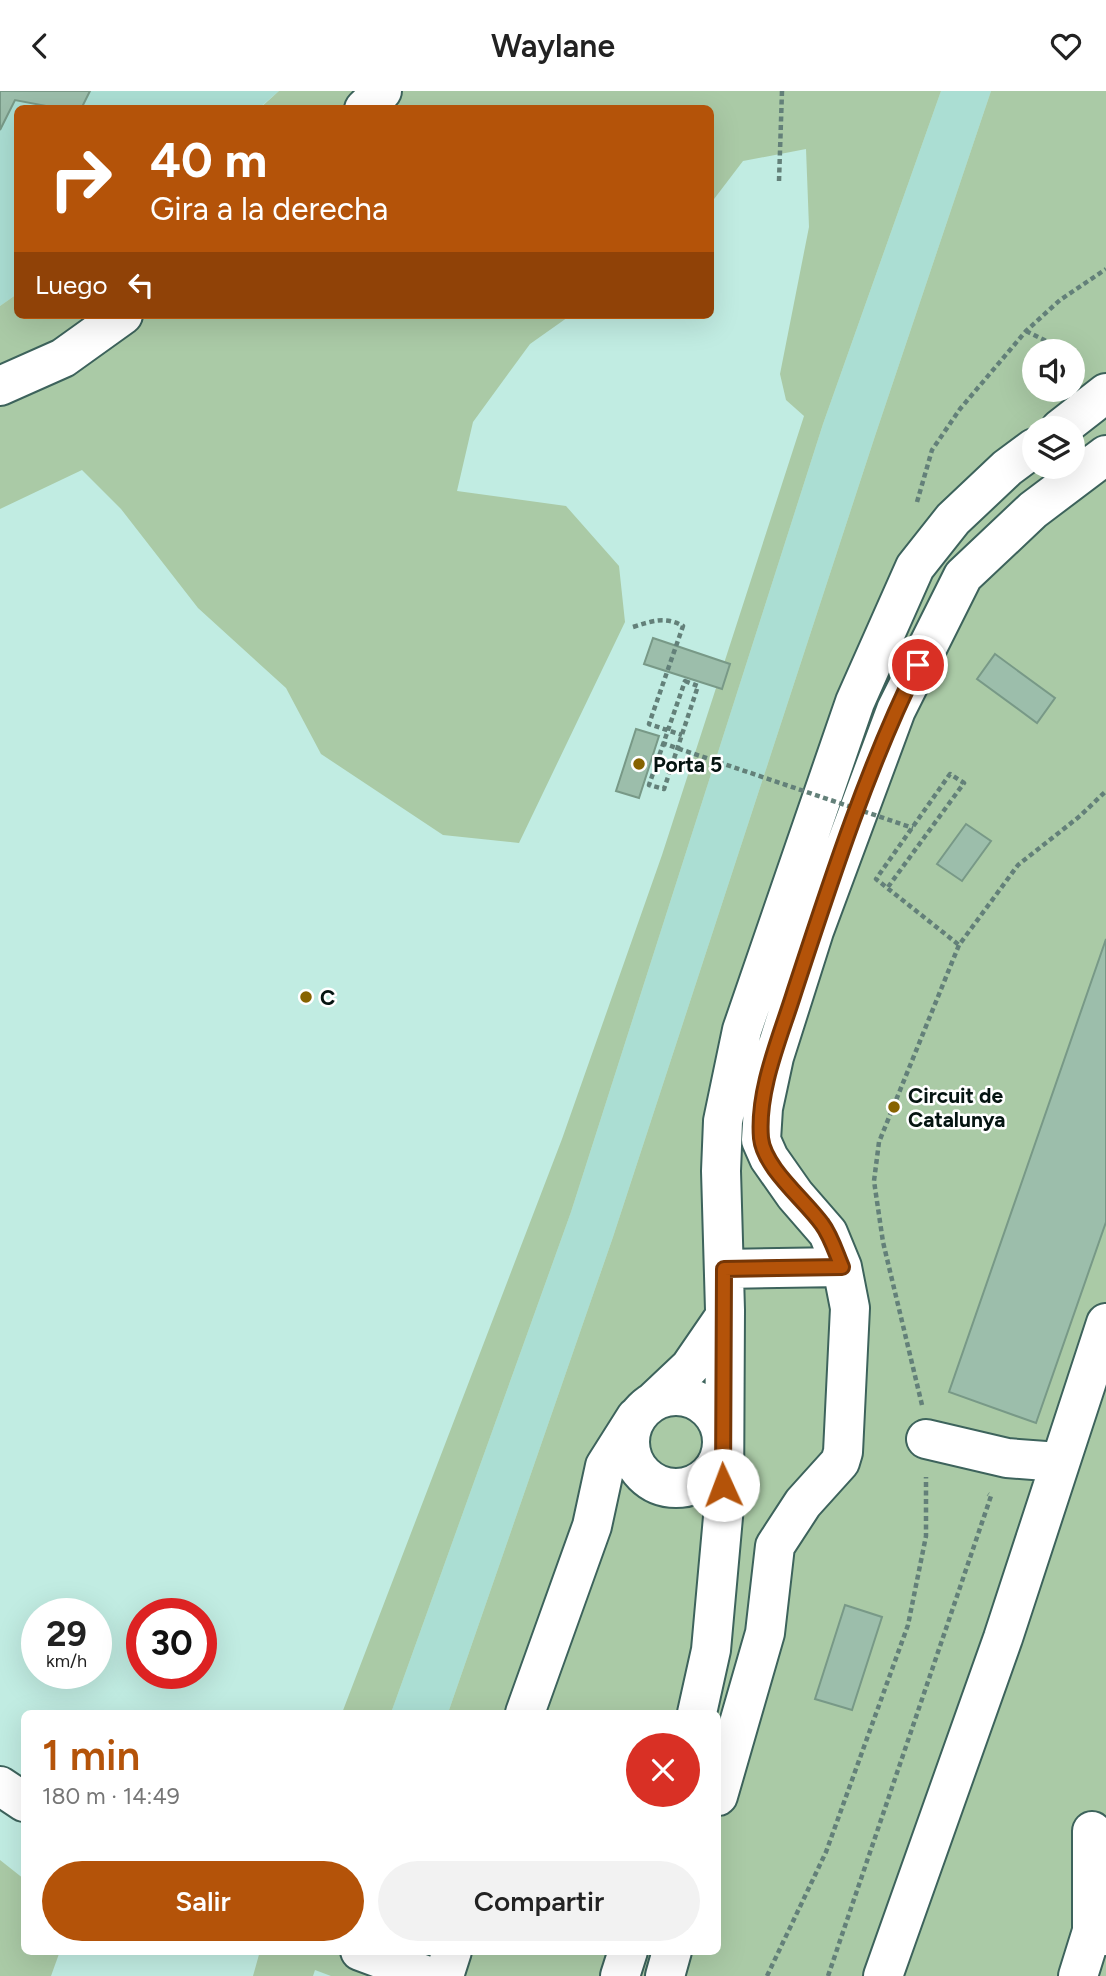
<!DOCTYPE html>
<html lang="es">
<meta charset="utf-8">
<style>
body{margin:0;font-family:Figtree,sans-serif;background:#f2f2f2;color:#222;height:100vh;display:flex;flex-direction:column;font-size:26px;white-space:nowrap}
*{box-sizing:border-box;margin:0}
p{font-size:23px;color:#767676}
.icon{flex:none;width:38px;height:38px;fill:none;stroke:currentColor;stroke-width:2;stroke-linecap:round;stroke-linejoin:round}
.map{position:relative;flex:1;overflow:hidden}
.panel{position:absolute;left:21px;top:1619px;width:700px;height:245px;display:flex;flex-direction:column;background:#fff;border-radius:10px;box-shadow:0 7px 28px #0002}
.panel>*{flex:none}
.guide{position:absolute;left:14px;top:14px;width:700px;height:214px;border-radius:10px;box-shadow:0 7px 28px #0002;background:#b45309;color:#fff;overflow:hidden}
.fabs{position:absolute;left:1022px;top:248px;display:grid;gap:14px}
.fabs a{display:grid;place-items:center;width:63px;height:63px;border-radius:50%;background:#fff;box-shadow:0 7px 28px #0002;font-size:35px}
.speed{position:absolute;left:21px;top:1507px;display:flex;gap:14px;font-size:35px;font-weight:700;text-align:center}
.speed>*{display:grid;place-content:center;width:91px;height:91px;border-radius:50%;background:#fff;box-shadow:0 7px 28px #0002;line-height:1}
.speed small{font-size:18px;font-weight:400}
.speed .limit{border:10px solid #d22;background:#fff;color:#111}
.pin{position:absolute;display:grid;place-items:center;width:60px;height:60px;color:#fff;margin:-30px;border:4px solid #fff;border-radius:50%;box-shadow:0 2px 7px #0007}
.me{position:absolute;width:77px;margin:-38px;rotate:358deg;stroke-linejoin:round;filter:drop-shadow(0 0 5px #0008)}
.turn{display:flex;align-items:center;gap:24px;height:147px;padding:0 21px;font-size:32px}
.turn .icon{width:91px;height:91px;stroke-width:2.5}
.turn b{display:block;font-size:49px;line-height:60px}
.then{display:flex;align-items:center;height:66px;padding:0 21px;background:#0003;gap:14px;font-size:26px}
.round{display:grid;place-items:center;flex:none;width:74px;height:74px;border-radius:37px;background:#f2f2f2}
.headline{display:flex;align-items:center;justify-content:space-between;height:119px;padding:0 21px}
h1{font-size:42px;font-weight:600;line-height:52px;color:#b45309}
.action{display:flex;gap:14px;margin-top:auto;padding:14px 21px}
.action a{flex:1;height:80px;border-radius:42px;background:#b45309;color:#fff;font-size:28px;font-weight:600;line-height:80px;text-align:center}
.action a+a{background:#f2f2f2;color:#222}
header{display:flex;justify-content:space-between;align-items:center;height:91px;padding:0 21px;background:#fff;font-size:32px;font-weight:600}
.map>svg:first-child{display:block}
</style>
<header><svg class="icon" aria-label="back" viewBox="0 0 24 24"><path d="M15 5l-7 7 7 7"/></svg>Waylane<svg class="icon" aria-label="heart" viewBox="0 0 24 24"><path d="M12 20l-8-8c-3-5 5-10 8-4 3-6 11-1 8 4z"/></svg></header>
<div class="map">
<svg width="1106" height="1885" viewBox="0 0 1106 1885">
<rect width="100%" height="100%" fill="#c1ece2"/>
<!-- built -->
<path fill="#abded3" d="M0,0h279l-20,17 -241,1 -1,185 -17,12z
M941,0h50l-116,345 -262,801 -165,476h-57l180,-501 252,-788z"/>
<!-- green -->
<path fill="#aacaa6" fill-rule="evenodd" d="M279,0h662l-118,333 -252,788 -180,501h-49l220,-574 100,-284 142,-439 -18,-16 -6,-26 29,-147 -3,-78 -63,12 -32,42 -1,-94h-451z
M991,0h115v1885h-775l-16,-6 -2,6h-60l7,-25h458v-238h-270l165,-476 262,-801zM1034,261h39v38h-39zM1034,338h39v38h-39z
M17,203l1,21h553l-41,29 -57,78 -16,69 109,15 53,60 6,56 -106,221 -76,-8 -122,-81 -35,-66 -88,-80 -77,-99 -39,-39 -82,39v-203z
M0,1769l24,19v72h36l-9,25h-51z"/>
<!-- building -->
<path fill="#9cbeab" stroke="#789987" stroke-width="2" d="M0,0h90l-9,18h-19l-47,-9 -15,30z
M653,547l77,26 -8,25 -78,-25z
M995,563l60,44 -18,25 -60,-44z
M636,638l23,7 -20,62 -23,-7z
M966,733l25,17 -29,40 -25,-17z
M1106,848v283l-70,201 -87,-31z
M845,1514l37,12 -30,93 -37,-11z"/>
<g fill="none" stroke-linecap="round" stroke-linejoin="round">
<defs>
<path id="minor" d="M364,18l18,-18
M0,295l63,-28 60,-43
M1060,338l46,-36
M724,1178l118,-2
M630 1351a46 46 0 1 1 92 0a46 46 0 1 1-92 0Z
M654,1310l36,-34 35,-51
M926,1348l81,19 52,4
M525,1622l67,-187 13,-60 31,-49
M697,1622l14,-63 13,-144 1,-196 -4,-139 2,-50 19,-91 113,-328 60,-135 38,-48 54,-51 27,-20
M0,1695l24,16
M718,1705l47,-163 10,-87 28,-43 37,-41 3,-10 7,-144 -8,-41 -14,-34 -33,-38 -26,-37 -8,-18 2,-32 11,-51 40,-126 82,-221 67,-134 70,-66 73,-55
M1092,1740v100l14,5
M360,1860l68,25
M444,1885l8,-25
M620,1885l8,-25
M665,1885l7,-25
M883,1885l120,-338 103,-315
M1078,1885l14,-45"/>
</defs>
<!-- minor casing -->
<use href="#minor" stroke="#3d635c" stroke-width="42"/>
<!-- path -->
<path stroke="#638079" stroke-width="4.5" stroke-dasharray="5 3.5" stroke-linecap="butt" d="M779,90l3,-90
M1026,240l42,21
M1073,263l1,1
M917,411l15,-52 28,-41 66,-78 34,-31 46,-31
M633,536c19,-6 32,-11 50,-1l-34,98 33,11
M685,590l13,5 -34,103 -15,-4z
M888,796l76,-104 -14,-9 -74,105 83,66
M922,1314l-39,-163 -9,-61 5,-39 80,-197 59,-80 62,-49 26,-25
M767,1885l59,-124 82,-227 18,-89v-59
M828,1885l163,-480 -3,-2"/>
<!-- minor -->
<use href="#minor" stroke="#fff" stroke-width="38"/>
<!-- path-bridge -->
<path stroke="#638079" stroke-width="4.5" stroke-dasharray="5 3.5" stroke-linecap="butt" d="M662,652l251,85"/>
</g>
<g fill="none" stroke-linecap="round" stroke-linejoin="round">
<defs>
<path id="route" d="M723,1394l1,-216 118,-2c-6,-14 -11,-31 -20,-43 -17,-24 -58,-56 -61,-86 -4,-48 19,-100 33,-145 35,-107 74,-228 124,-328"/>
</defs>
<!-- route casing -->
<use href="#route" stroke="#753606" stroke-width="18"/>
<!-- route -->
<use href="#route" stroke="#b45309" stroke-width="12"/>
</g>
<!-- markers -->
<g fill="#876300" stroke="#fff" stroke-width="2.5">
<circle cx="639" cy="673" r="7"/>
<circle cx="306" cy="906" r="7"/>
<circle cx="894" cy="1016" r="7"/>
</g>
<g text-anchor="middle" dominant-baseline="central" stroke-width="5" stroke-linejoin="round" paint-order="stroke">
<!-- poi labels -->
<g font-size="21" font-weight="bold" fill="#051411" stroke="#fff" text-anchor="start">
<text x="653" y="673">Porta 5</text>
<text x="320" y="906">C</text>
<text x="908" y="1004">Circuit de<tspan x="908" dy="24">Catalunya</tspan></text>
</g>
</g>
</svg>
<div class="fabs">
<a><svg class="icon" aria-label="sound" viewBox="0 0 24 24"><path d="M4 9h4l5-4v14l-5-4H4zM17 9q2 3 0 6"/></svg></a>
<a><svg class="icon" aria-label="layers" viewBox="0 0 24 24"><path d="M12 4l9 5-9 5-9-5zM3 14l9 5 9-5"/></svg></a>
</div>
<div class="speed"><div>29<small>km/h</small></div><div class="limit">30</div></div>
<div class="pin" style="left:918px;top:574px;background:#d93025"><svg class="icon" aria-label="arrive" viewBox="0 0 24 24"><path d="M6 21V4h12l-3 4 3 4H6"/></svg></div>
<svg class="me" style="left:723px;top:1394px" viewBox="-20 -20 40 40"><circle r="19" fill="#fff"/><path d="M0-13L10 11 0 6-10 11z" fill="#b45309"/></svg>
<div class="guide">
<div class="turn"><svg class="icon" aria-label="right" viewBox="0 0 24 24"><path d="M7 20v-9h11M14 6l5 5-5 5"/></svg><div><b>40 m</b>Gira a la derecha</div></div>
<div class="then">Luego<svg class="icon" aria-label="left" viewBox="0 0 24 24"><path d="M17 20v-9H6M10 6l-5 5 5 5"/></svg></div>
</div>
<section class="panel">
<div class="headline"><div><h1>1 min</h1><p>180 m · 14:49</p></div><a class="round" style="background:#d93025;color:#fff"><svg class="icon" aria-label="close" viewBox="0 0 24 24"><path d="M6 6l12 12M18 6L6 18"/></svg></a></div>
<div class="action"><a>Salir</a><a>Compartir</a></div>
</section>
</div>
